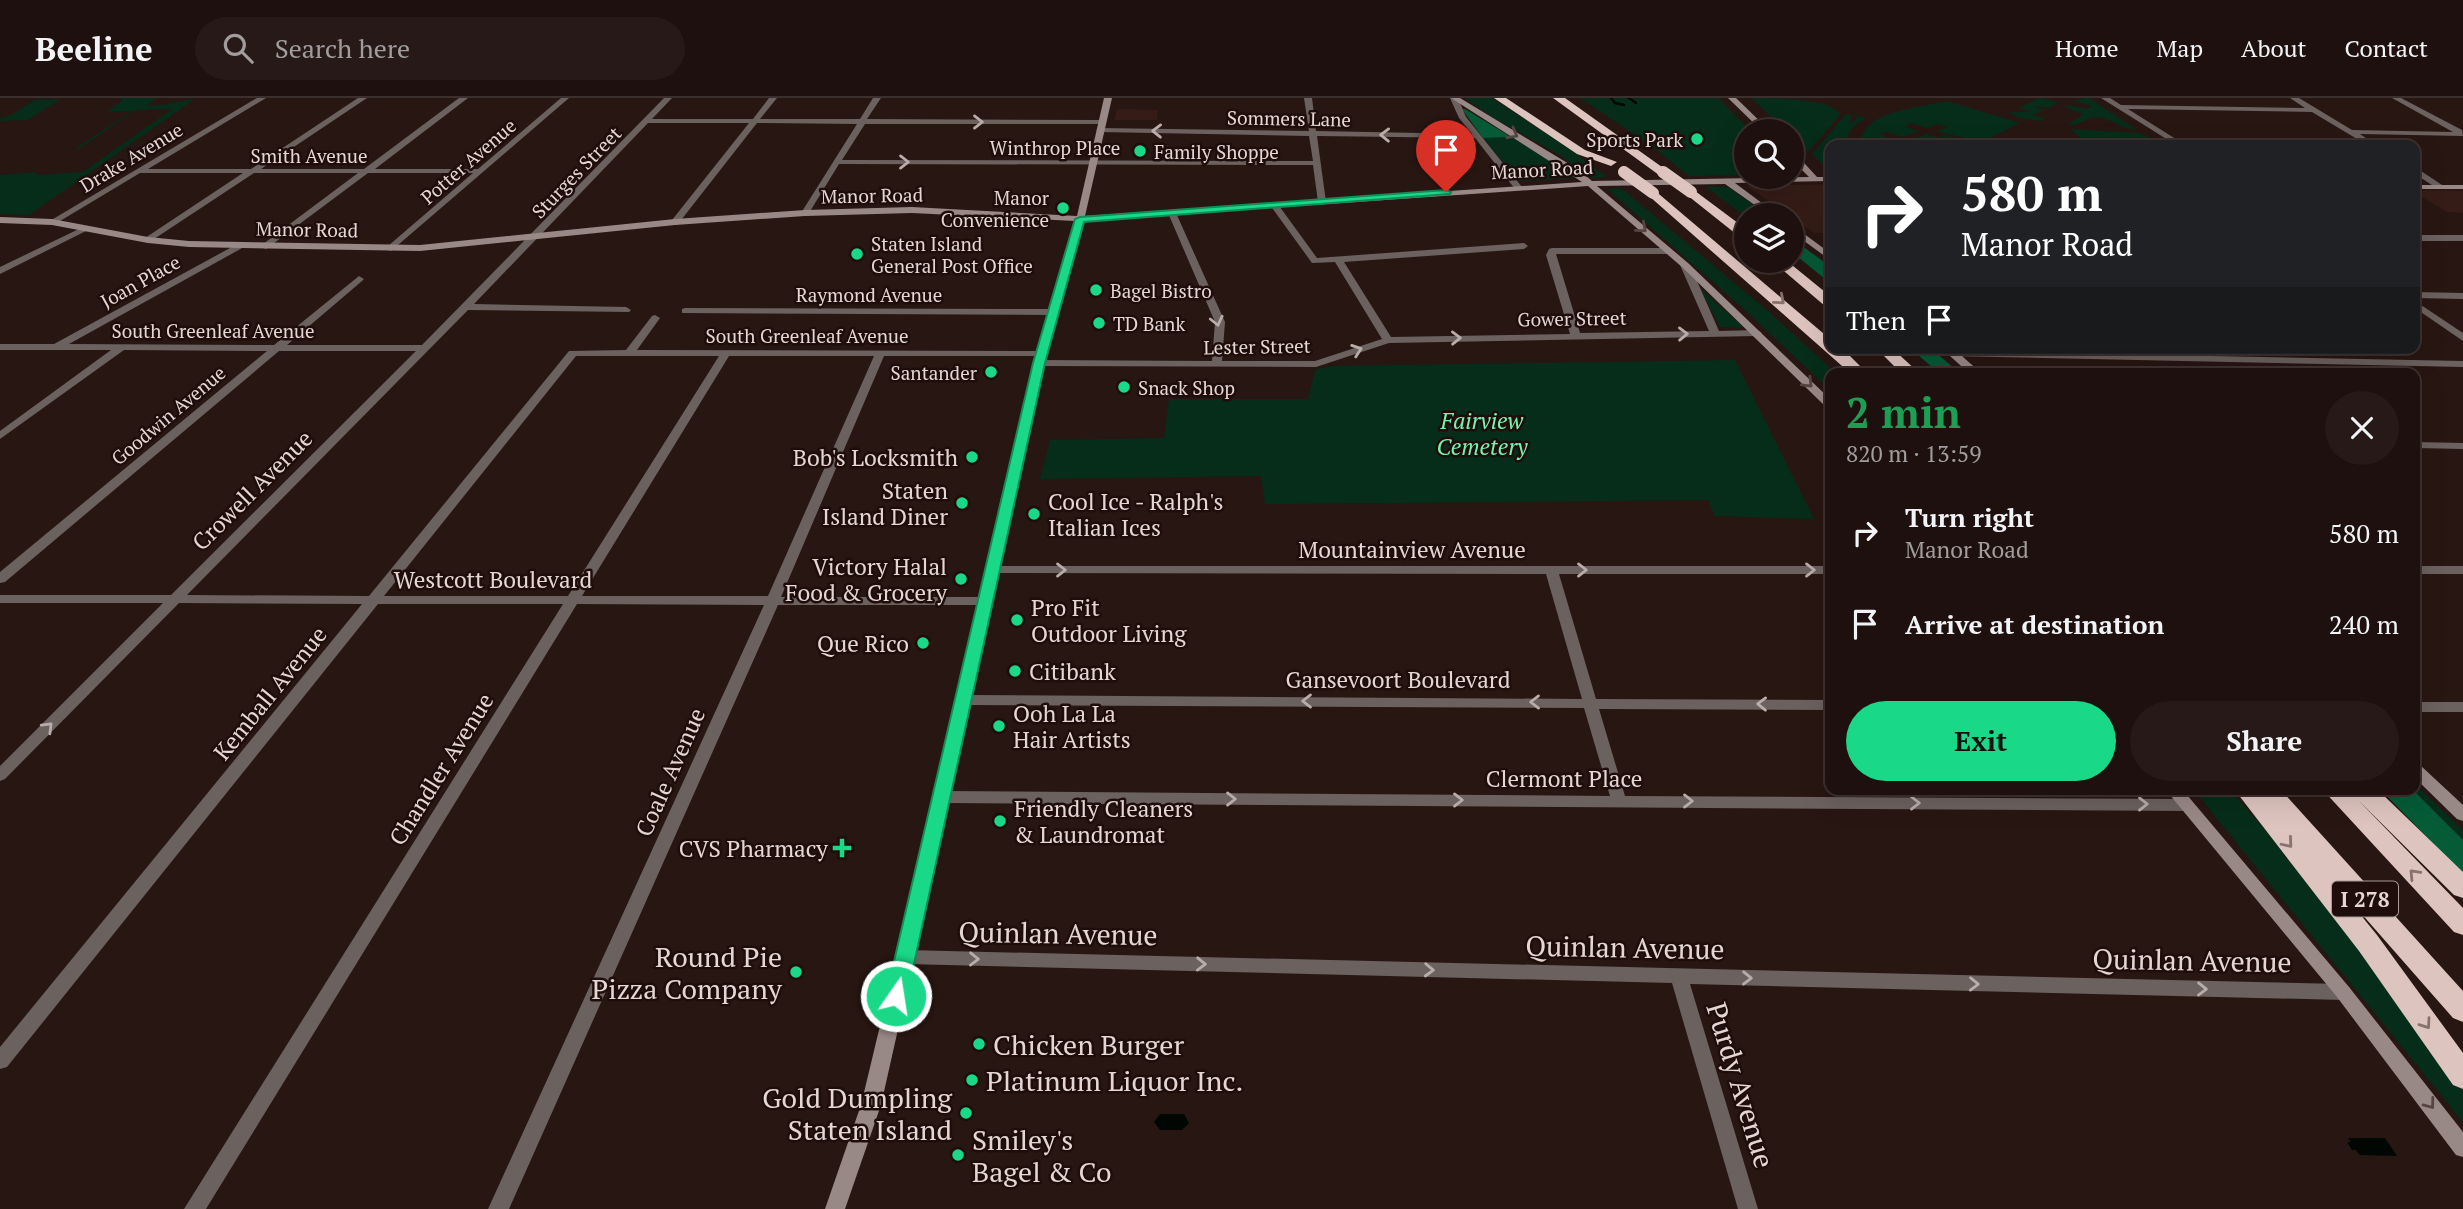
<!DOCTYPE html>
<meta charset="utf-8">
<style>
body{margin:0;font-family:"PT Serif",serif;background:#261917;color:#f1f3f6;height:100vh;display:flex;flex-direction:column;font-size:26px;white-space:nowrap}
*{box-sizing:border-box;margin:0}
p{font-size:23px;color:#a19d9e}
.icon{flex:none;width:38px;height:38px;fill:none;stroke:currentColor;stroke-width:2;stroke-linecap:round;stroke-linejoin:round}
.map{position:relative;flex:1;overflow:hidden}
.drawer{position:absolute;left:1825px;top:270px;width:595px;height:427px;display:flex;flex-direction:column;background:#1e100e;border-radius:14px;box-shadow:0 7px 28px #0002,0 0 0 2px #3c302e}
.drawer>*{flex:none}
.top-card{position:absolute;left:1825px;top:42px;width:595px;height:214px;border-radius:14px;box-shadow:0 7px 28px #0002,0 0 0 2px #3c302e;background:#202124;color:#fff;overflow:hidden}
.controls{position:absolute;left:1734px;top:21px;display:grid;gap:14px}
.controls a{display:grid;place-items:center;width:70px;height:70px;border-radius:50%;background:#1e100e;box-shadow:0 7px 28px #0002,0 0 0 2px #3c302e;font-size:35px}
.pin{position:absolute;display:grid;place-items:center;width:60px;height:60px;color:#fff;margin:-72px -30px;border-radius:50% 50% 50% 0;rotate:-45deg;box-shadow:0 0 7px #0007}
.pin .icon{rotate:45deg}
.me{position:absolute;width:77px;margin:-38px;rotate:13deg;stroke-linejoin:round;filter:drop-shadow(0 0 5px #0008)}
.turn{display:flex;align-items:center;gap:24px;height:147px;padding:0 21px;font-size:32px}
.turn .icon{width:91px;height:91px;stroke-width:2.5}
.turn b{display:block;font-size:49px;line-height:60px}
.then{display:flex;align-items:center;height:66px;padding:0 21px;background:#0003;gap:14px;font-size:26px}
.round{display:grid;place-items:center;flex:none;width:74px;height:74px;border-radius:37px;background:#261917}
.overview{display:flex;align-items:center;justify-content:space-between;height:119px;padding:0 21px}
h1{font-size:42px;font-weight:600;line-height:52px;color:#1e9e55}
.cta{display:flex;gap:14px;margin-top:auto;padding:14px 21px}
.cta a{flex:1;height:80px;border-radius:42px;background:#19d988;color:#111;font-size:28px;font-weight:600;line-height:80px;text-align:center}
.cta a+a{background:#261917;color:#f1f3f6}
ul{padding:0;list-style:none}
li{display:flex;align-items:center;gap:21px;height:91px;padding:0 21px}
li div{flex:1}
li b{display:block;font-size:26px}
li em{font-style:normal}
header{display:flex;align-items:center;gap:42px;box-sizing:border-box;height:98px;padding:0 35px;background:#1e100e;border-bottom:2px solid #3c302e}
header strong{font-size:33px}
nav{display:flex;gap:38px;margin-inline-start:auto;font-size:24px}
.search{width:490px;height:63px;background:#261917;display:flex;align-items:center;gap:18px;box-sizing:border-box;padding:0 24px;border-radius:38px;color:#a19d9e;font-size:26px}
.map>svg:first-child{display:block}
</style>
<header>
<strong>Beeline</strong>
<div class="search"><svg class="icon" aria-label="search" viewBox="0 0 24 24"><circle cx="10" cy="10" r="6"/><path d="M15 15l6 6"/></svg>Search here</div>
<nav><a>Home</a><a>Map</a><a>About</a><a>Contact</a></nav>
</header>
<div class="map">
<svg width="2463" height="1111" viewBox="0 0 2463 1111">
<rect width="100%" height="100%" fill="#281612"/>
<!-- built -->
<path fill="#351c17" d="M1117,11l41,1 -1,10h-43z
M1830,86v49h-16l-67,-47z
M2415,92l48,1v22l-16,-1 -32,-19z"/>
<!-- green -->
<path fill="#062d1a" d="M121,0h36l-10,7h15l33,-6 -166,116 -29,-1v-39l37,-3 -2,3 48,-3 89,-63 -36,1 -56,38h-4l57,-37h-26l15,-10z
M1465,0h27l72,47 43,32 -15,1 -34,-24 -66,-37z
M1580,0h138l33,33h-5v44l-57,1 -36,-29z
M1751,0c21,0 83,0 89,17l-32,37 -16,-15v-6h-6z
M2040,0l19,4 -11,6 -15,-2 11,4 -12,5 13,3 -4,3 -22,-3 -10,-6h22l-12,-4z
M2083,0h6l47,31c-12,2 -24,-10 -37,-12 -12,-1 -20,10 -32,8l16,-11 -19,-7 5,-2 18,4 5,-3 -17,-5z
M61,1l-34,21 -27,1v-3l9,-2 26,-16z
M1946,3l74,22 -38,19 -46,-11 12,-4 -11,-3 -9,4 -17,-5 -6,4 13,4 -15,6 -16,-5 -8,2 14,6 -11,3 4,2h-21l-4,-5c6,-30 59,-32 85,-39z
M1846,16l6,1 -2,7h4l3,-4 -3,-3 12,3c-7,5 -18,10 -18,21l6,6h-24v27l-18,-18z
M2070,31l70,4 22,12h-14h3v-5l-16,-2 1,7 -18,-2v2h-28z
M1936,35l37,9 5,2 -60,1 5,-2 -11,-4 15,-5 12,4 5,-2z
M1511,39l44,25 20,16 -56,3 -36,-43z
M1705,88l24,1 38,28 -21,2z
M1621,90l147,123 68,62h-6v17l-85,-80 -138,-121z
M1700,190l41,37v3l-21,-1z
M1735,262l79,159 -100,-3 -5,-16 -444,4 -4,-28 -221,3 10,-39 114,-2 5,-39h139l7,-29 16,-4z
M2415,686l48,46v10l-51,-51h3z
M2193,691h36l89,100 67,87 78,114v32z"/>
<!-- forest -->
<path fill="#045b36" d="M1462,11h3l46,28 -28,1z
M1802,148l28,20v17l-38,-31v-5z
M1910,250h20l30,25h-21z
M2380,691h32l51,51v34z"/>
<!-- water -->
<path fill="#000703" d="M1160,1016h24l5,9 -7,7h-22l-6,-8z
M2348,1040h37l12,18 -37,-1 -4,-5h-4l-5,-8h4z"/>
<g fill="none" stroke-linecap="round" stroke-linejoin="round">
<!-- stream -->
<path stroke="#000703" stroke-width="2.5" d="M1611,0l4,5 9,2
M1629,0l7,5"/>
<!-- street -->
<path fill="#6b615f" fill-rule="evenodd" d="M257,0h9l-118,71h103l107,-71h9l-106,71h103l95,-71h9l-93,71h103l83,-71h8l-178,153 -3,-1v-4l85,-73h-105l-102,76 -3,-1v-4l95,-71h-104l-106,70 -3,-1v-4l98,-65h-103l-85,51 -7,-2z
M664,0h8l-20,21h101l16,-21h8l-17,21h100l13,-21h8l-14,21 235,1 4,2 -4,2h-237l-23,36 471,1 -4,-25 -209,-4 -4,-2 4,-2 209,3 -5,-33h8l4,33 156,3 -13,-16 -9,-20h8l8,19 56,70 -7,2 -40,-51 -158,-2 9,66 -4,3 -4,-3 -5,-37 -474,-1 -30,49 -4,3 -4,-3 56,-89 -100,-1 -79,101 -3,1 -4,-3 1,-2 77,-97h-101l-174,181 152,3 5,3 -2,2 -161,-2 -281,285 182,1 200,-245 57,-1 26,-34 3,-1 5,3 -23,32 408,1v4l-4,1h-157l-103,241h204l7,4 -7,4h-207l-269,604h-21l276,-604 -187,-1 -371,605h-22l379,-605h-185l-371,463 -7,2v-22l362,-443 -183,-1 -174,176 -5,2v-15l163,-163h-163v-8h171l245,-244h-137l-274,231 -5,1v-11l267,-221 -143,-1 -124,89v-8l111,-81h-111v-6h54l187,-102 3,1v4l-175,97 205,1 85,-69 5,3 -2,2 -75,64h135zM576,258h143l-151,240h-184zM729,258h145l-106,240h-186z
M2101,0h9l11,7 184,3 -15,-10h9l53,32 101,2 -61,-34h9l61,32 1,6 -103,-2 16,11h-9l-55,-33 -184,-3 51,32 120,2 4,2h-127z
M2415,71h3l27,18 -7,2 -23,-15z
M1271,105h6l40,55 207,-15 4,3 -4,3 -180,13 47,75 179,-3 -24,-79 3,-6 3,-1h117l4,3 -4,3h-113l24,79 129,-2 -29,-66 5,-3 5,3 29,66 38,-1 5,3 -5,3 -368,7 -73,24 -277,-1 -5,-3 5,-3 173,1 3,-39 -47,-109 4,-3 4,3 49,109 -3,39h93l67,-22 -47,-77 -23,1 -42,-58z
M83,129l7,2 -90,45v-7z
M2415,137h48v6h-48z
M2415,194l48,1v6l-48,-1z
M2415,203l48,32v8l-48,-33z
M685,210l368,1 5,3 -5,3 -371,-2v-4z
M1953,253l510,10v6l-514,-11v-4z
M2415,344l48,1v6l-48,-1z
M993,468h837v8h-271l37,125 234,1v10l-231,-1 26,87 560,3 6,2 2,4 -2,4 -6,2 -1243,-8 -6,-2 -2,-4 2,-4 6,-2 668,5 -26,-88 -619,-3 -7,-5 7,-5 617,4 -36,-125 -558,-1 -1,-3z
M2415,468h48v8h-48z
M2415,604h48v10h-48z
M906,852l1437,34 6,3 3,5 -3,5 -6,3 -653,-16 68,225h-20l-66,-226 -766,-19 -6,-2 -3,-5 3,-5z"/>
<!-- secondary -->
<path fill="#998986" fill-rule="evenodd" d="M1104,0h8l-27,118 497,-34 -131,-84h9l119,72 13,11 217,-4 -17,-17v-7h3l22,24h13v4l-95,2 43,32h-9l-44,-31 -128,2 91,77 142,136v9l-4,-1 -144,-140 -94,-81 -504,35 -40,142 -72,337 -91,405 -36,104h-20l36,-104 97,-405 76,-337 41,-142 -163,-8 -107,3 -130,9 -255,26 -231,-4 -41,-4 -96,-18 -52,-2v-6l52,2 96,18 41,4 231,4 255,-26 130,-9 107,-3 165,9z
M1728,0h8l34,33h-8z
M2415,87h48v4h-48z
M1792,127l38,28v7l-38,-28z
M1941,250h12l28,25h-12z
M2415,666l5,1 43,40v16l-6,-2 -42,-41z
M2165,691h17l167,198 114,145v25l-7,-2 -119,-158z"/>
<!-- highway -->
<path fill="#dec4bf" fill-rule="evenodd" d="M1494,0h12l79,52 32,12 -6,4 -34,-12z
M1553,0h12l104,74 -10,3z
M1691,90l55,41v10l-5,-1 -54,-43 -2,-3z
M1653,91l177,150v9h12l25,25h-17l-201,-177v-6z
M1772,163h15l43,35v11l-5,-1z
M1876,250h16l27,25h-18z
M2234,691h46l183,202v31l-10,-4 -115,-131 39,48 86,118v36l-10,-4 -94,-134z
M2322,691h26l5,5 -3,-5h27l86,83v26l-9,-3 -95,-94 104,107v27l-9,-3z"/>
<!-- highway-bridge -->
<path stroke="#dec4bf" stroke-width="12" d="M1624,74l29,21
M1663,74l28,20"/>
</g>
<!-- one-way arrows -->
<defs><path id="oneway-chevron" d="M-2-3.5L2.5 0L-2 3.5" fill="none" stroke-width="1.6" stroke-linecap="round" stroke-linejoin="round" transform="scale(1.75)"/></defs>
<g stroke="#b9adaa">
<use href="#oneway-chevron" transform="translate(978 24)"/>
<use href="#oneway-chevron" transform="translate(1157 33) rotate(-179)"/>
<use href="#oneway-chevron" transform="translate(1385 37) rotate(-179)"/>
<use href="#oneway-chevron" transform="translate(904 64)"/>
<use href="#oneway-chevron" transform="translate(1217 223) rotate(77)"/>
<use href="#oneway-chevron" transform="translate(1683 236) rotate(-1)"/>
<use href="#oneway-chevron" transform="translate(1456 240) rotate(-1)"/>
<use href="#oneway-chevron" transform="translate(1357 252) rotate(-19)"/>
<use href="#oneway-chevron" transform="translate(1061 472)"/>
<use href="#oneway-chevron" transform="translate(1582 472)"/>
<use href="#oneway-chevron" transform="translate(1810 472)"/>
<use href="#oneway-chevron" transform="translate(1307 603) rotate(-180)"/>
<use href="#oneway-chevron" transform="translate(1535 604) rotate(-180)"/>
<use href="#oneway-chevron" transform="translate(1762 606) rotate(-179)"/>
<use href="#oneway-chevron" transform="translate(48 629) rotate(-45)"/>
<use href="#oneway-chevron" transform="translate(1231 701)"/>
<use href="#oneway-chevron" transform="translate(1458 702)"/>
<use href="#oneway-chevron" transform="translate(1688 703)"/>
<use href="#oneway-chevron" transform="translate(1915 705)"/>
<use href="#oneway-chevron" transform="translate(2143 706)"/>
<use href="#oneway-chevron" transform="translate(974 861) rotate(1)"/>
<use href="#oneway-chevron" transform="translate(1201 866) rotate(1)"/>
<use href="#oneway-chevron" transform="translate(1429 872) rotate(2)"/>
<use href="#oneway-chevron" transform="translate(1747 880) rotate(1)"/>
<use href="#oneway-chevron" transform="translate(1974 886) rotate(1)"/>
<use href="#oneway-chevron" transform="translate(2202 891) rotate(1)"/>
</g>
<g stroke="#554542">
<use href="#oneway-chevron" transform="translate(1513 36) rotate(29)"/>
<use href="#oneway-chevron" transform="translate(1642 130) rotate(41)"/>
<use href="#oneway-chevron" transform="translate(1808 285) rotate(45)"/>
<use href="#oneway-chevron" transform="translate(2430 1006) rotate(53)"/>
</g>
<g stroke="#88726e">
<use href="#oneway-chevron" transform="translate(1780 202) rotate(41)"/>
<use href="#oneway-chevron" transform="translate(2288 745) rotate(50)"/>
<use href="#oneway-chevron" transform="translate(2414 776) rotate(-133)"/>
<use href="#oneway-chevron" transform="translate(2426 926) rotate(55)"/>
</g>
<!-- route -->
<path fill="#19d988" stroke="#108d58" stroke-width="2" d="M1446,92l5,2 -1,2 -366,28 -39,141 -138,633 -3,6 -8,3 -7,-3 -3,-6 147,-633 42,-144 5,-2z"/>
<!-- markers -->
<g fill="#19d988" stroke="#1e0d0a" stroke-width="2.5">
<circle cx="1697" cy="41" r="7"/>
<circle cx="1140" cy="53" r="7"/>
<circle cx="1063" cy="110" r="7"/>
<circle cx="857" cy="156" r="7"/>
<circle cx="1096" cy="192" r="7"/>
<circle cx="1099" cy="225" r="7"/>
<circle cx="991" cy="274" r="7"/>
<circle cx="1124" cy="289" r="7"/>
<circle cx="972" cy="359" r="7"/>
<circle cx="962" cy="405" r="7"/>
<circle cx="1034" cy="416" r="7"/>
<circle cx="961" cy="481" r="7"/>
<circle cx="1017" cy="522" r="7"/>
<circle cx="923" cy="545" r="7"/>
<circle cx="1015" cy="573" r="7"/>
<circle cx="999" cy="628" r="7"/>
<circle cx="1000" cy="723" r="7"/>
<path d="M838.5 739.5h7v7h7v7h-7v7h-7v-7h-7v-7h7z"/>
<circle cx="796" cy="874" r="7"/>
<circle cx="979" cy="946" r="7"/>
<circle cx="972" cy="982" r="7"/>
<circle cx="966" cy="1015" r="7"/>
<circle cx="958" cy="1057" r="7"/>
</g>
<g text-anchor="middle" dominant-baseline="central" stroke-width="5" stroke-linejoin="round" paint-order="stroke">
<!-- far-street labels -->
<g font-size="19" fill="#e3d6d3" stroke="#1e0d0a">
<text transform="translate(1289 20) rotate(1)">Sommers Lane</text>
<text x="1055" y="49">Winthrop Place</text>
<text x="309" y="57">Smith Avenue</text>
<text transform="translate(131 59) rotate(-31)">Drake Avenue</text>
<text transform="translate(468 63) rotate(-41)">Potter Avenue</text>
<text transform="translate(1542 71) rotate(-3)">Manor Road</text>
<text transform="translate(576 74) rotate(-46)">Sturges Street</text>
<text transform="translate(872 97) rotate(-1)">Manor Road</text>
<text transform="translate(307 131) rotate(1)">Manor Road</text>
<text transform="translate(140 183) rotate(-29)">Joan Place</text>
<text x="869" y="196">Raymond Avenue</text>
<text transform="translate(1572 220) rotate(-1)">Gower Street</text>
<text x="213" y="232">South Greenleaf Avenue</text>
<text x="807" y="237">South Greenleaf Avenue</text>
<text transform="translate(1257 248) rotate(-1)">Lester Street</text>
<text transform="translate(168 317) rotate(-40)">Goodwin Avenue</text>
</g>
<!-- far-poi labels -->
<g font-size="19" fill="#e3d6d3" stroke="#1e0d0a" text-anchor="start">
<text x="1683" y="41" text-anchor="end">Sports Park</text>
<text x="1154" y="53">Family Shoppe</text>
<text x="1049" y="99" text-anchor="end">Manor<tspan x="1049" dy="22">Convenience</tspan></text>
<text x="871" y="145">Staten Island<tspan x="871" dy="22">General Post Office</tspan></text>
<text x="1110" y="192">Bagel Bistro</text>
<text x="1113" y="225">TD Bank</text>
<text x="977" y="274" text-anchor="end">Santander</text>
<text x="1138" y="289">Snack Shop</text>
</g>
<!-- shield labels -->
<rect fill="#1e0d0a" stroke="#a89a97" stroke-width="2" x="2332" y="783.5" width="66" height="35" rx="5"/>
<g font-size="21" font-weight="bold" fill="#e3d6d3">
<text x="2365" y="801">I 278</text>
</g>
<!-- park labels -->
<g font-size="23" font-style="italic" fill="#74f3ae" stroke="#1e0d0a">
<text x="1482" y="322">Fairview<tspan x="1482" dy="26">Cemetery</tspan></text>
</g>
<!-- poi labels -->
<g font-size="23" fill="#e3d6d3" stroke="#1e0d0a" text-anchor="end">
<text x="958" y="359">Bob's Locksmith</text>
<text x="948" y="392">Staten<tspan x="948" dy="26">Island Diner</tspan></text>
<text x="1048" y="403" text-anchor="start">Cool Ice - Ralph's<tspan x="1048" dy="26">Italian Ices</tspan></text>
<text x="947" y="468">Victory Halal<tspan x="947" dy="26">Food &amp; Grocery</tspan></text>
<text x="1031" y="509" text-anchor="start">Pro Fit<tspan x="1031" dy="26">Outdoor Living</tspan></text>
<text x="909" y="545">Que Rico</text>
<text x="1029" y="573" text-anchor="start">Citibank</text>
<text x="1013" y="615" text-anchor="start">Ooh La La<tspan x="1013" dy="26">Hair Artists</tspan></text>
<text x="1014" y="710" text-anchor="start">Friendly Cleaners<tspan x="1014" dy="26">&amp; Laundromat</tspan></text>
<text x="828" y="750">CVS Pharmacy</text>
</g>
<!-- street labels -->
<g font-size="23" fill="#e3d6d3" stroke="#1e0d0a">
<text transform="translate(252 392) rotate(-45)">Crowell Avenue</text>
<text x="1412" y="451">Mountainview Avenue</text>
<text x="493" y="481">Westcott Boulevard</text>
<text x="1398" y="581">Gansevoort Boulevard</text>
<text transform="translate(270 595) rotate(-51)">Kemball Avenue</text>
<text transform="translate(441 671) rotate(-58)">Chandler Avenue</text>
<text transform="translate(670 674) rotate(-66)">Coale Avenue</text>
<text x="1564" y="680">Clermont Place</text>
</g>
<!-- near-street labels -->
<g font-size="28" fill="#e3d6d3" stroke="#1e0d0a">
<text transform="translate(1058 835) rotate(1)">Quinlan Avenue</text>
<text transform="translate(1625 849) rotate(1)">Quinlan Avenue</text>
<text transform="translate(2192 862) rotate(1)">Quinlan Avenue</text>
<text transform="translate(1741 987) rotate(73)">Purdy Avenue</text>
</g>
<!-- near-poi labels -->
<g font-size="28" fill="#e3d6d3" stroke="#1e0d0a" text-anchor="start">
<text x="782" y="858" text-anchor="end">Round Pie<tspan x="782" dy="32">Pizza Company</tspan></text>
<text x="993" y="946">Chicken Burger</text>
<text x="986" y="982">Platinum Liquor Inc.</text>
<text x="952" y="999" text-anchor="end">Gold Dumpling<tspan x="952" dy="32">Staten Island</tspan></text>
<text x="972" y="1041">Smiley's<tspan x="972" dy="32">Bagel &amp; Co</tspan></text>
</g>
</g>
</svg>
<div class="controls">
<a><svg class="icon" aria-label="search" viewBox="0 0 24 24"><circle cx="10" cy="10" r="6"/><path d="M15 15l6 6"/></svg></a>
<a><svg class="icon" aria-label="layers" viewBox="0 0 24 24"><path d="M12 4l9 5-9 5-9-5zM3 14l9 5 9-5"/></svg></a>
</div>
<div class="pin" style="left:1446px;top:94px;background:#d93025"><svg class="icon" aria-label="arrive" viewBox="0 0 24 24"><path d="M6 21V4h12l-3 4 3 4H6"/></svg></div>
<svg class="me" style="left:896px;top:898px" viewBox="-20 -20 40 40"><circle r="17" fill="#19d988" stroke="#fff" stroke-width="3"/><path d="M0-11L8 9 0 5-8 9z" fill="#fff"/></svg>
<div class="top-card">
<div class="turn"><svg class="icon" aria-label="right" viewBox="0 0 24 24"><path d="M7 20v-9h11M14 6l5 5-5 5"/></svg><div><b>580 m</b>Manor Road</div></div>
<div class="then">Then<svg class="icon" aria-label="arrive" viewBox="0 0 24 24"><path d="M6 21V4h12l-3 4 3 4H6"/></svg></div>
</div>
<section class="drawer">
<div class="overview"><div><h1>2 min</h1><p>820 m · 13:59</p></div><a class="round"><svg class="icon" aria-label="close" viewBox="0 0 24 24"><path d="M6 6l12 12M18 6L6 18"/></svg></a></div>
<ul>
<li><svg class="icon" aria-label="right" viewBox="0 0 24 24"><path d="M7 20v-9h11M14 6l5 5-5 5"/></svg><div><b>Turn right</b><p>Manor Road</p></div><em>580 m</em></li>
<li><svg class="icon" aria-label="arrive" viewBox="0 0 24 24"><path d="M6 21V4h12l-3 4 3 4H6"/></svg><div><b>Arrive at destination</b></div><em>240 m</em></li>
</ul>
<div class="cta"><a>Exit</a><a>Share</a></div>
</section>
</div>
